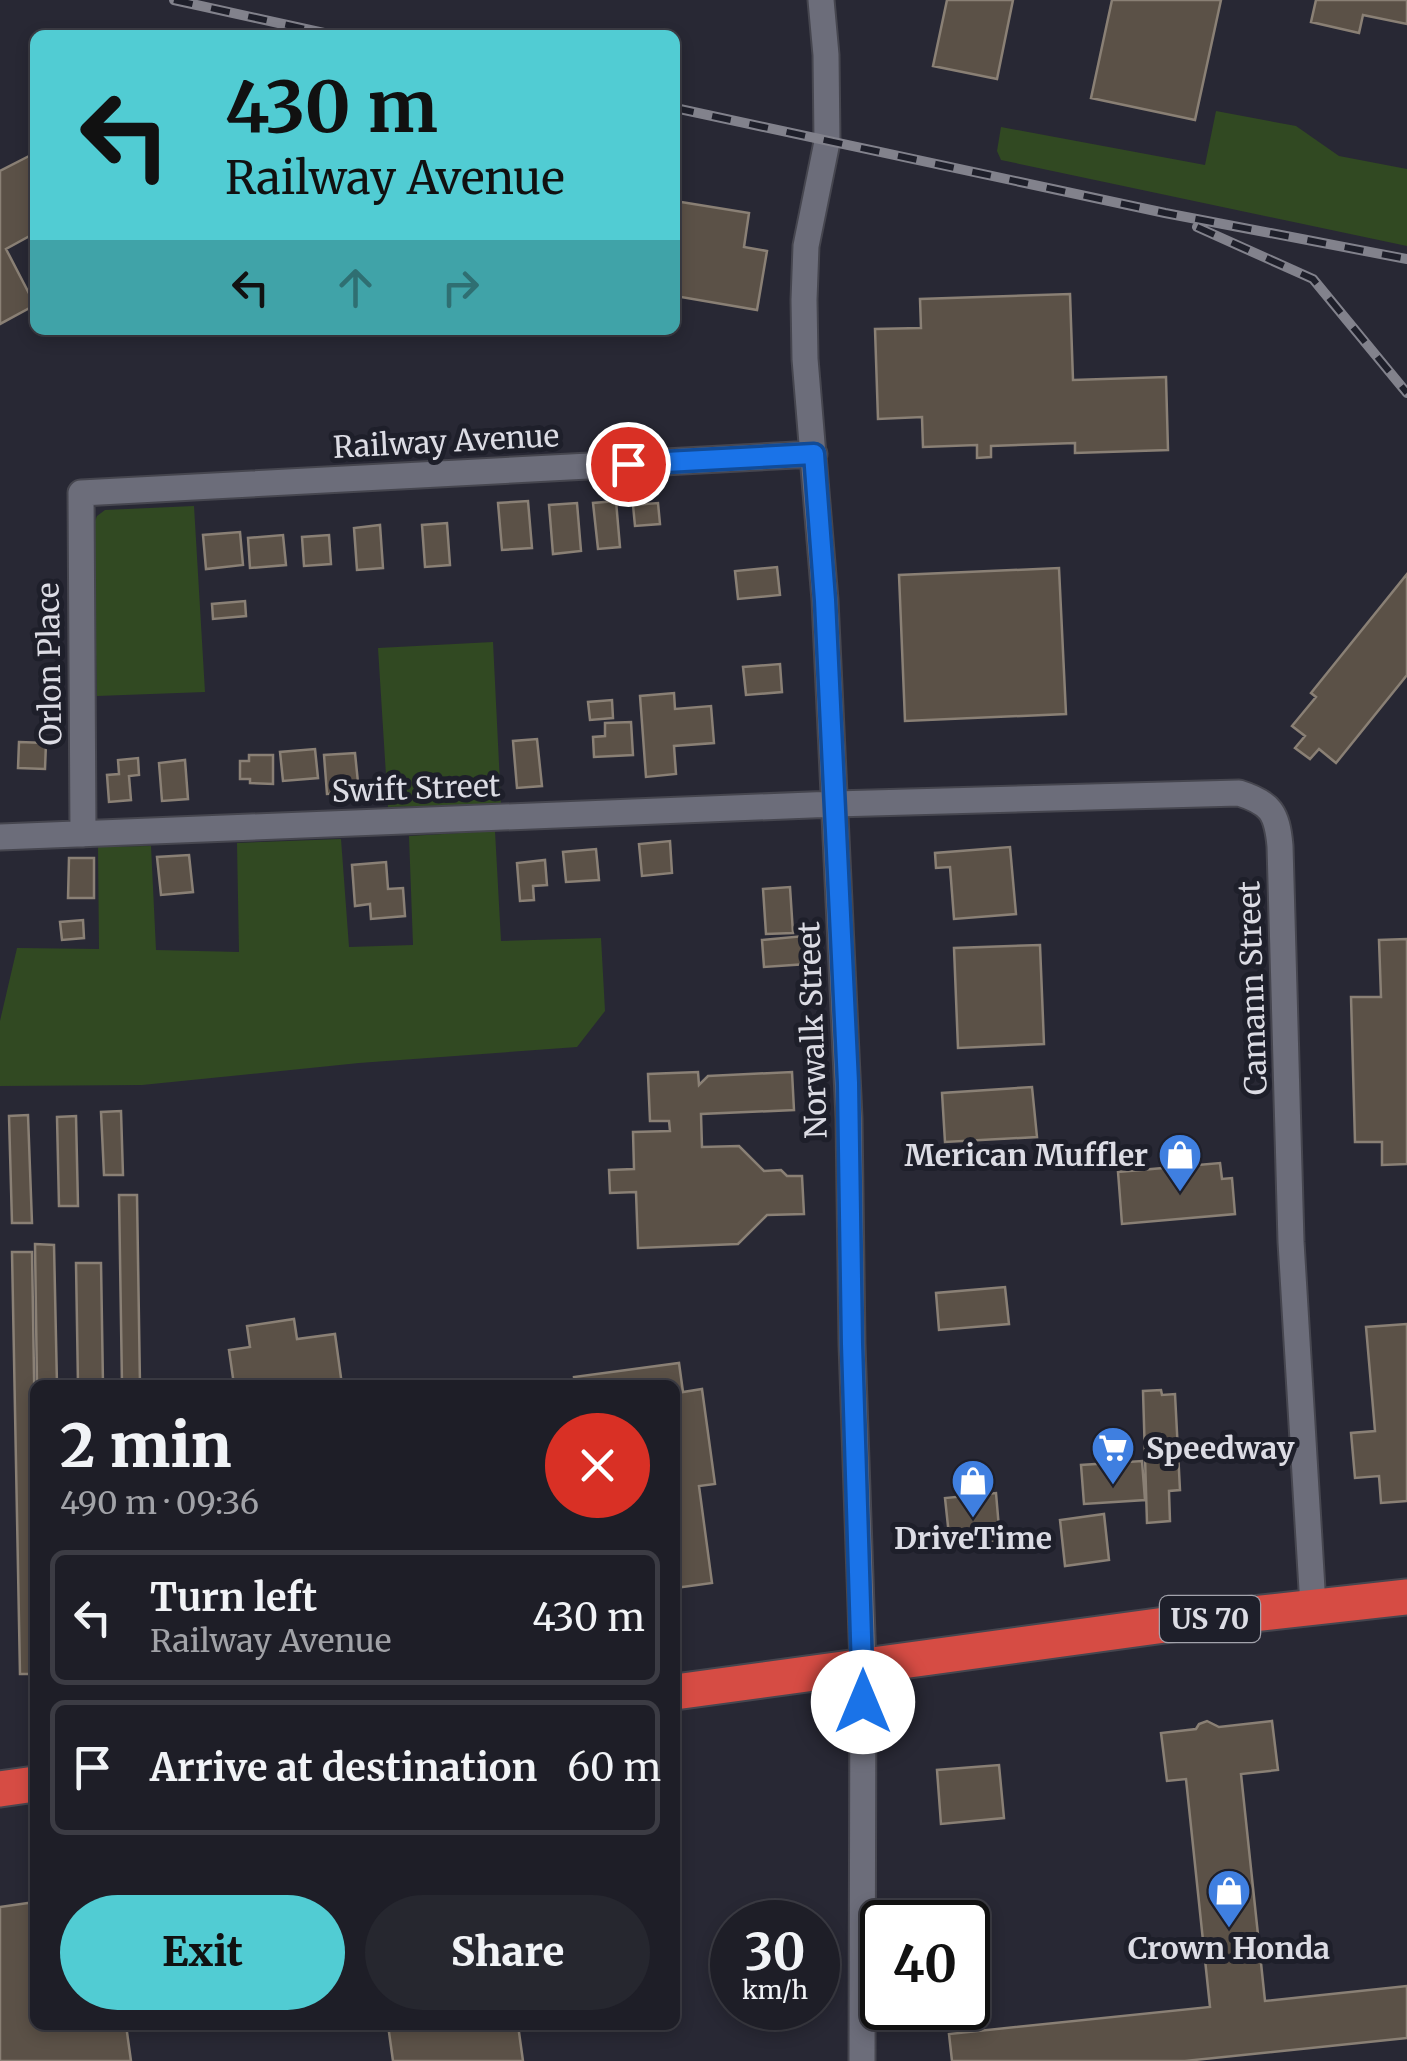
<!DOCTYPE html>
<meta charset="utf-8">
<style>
body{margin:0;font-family:Merriweather,serif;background:#26272f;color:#f1f3f6;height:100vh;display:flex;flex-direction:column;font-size:38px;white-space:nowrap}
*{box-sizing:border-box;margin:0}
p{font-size:32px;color:#a1a2a7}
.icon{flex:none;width:55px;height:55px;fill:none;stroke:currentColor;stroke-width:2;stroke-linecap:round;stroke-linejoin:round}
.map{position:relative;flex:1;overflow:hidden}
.details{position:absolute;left:30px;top:1380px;width:650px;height:650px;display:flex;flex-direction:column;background:#1e1e27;border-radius:15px;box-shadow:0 5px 15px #0003,0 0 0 2px #3c3c44}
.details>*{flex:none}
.banner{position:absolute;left:30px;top:30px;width:650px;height:305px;border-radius:15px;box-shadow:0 5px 15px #0003,0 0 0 2px #3c3c44;background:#51ccd3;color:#111;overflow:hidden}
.speed{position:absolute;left:710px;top:1900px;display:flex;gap:20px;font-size:50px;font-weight:700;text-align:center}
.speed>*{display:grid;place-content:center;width:130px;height:130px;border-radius:50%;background:#1e1e27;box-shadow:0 5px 15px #0003,0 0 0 2px #3c3c44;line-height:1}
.speed small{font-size:25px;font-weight:400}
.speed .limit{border:5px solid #111;border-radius:15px;background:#fff;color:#111}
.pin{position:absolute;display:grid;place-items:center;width:85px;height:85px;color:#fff;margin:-42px;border:5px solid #fff;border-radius:50%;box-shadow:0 2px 10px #0007}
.me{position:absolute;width:110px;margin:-55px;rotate:0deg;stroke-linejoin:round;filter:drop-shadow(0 0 8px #0008)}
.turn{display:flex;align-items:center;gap:35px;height:210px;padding:0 30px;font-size:45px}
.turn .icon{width:130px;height:130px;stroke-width:2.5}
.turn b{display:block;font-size:70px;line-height:85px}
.lanes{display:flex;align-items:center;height:95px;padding:0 30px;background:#0003;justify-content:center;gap:50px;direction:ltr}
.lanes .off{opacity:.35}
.round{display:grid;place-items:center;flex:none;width:105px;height:105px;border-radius:52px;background:#26272f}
.summary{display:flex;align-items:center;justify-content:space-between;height:170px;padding:0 30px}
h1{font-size:60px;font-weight:800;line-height:75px}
.button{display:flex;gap:20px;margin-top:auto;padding:20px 30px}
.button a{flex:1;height:115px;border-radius:60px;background:#51ccd3;color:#111;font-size:40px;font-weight:800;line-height:115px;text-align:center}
.button a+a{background:#26272f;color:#f1f3f6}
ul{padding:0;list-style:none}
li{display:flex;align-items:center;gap:30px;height:135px;margin:0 20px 15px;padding:0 10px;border:5px solid #3c3c44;border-radius:15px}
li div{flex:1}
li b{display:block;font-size:38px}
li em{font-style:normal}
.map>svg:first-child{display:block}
</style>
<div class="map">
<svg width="1407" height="2061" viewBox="0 0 1407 2061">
<rect width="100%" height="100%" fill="#282834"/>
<!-- green -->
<path fill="#314922" d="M1216,111l80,15 43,30 68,13v77l-406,-86 -4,-9 4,-24 204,38z
M194,506l11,186 -108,4 -4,-170 4,-10 8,-6z
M493,642l8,162 -113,3 -10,-159z
M495,831l6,110 100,-3 4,73 -28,36 -218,16 -217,22 -142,1v-65l17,-73 82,1 -1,-102 53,-1 5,104 83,2 -2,-109 104,-4 8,108 64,-2 -4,-109z"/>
<!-- building -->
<path fill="#5b5147" stroke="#8a8075" stroke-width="2.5" d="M947,0h66l-16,79 -64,-13z
M1112,0h109l-26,120 -104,-22z
M1316,0h91v24l-44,-9 -4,18 -48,-11z
M33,154l2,3v76l-29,16 29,56 -35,19v-153z
M675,201l74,12 -5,34 23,4 -10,59 -82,-14z
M1070,294l3,86 93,-3 2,73 -93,3v-10l-84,3v11l-14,1v-13l-54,2 -1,-30 -44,2 -3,-90 46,-1 -1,-29z
M528,501l4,47 -30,2 -4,-47z
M616,501l4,46 -22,2 -5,-46z
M577,503l4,48 -28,3 -4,-49z
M658,503l2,21 -25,2 -2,-21z
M447,523l3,42 -25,2 -3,-42z
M380,525l3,43 -26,2 -3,-42z
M240,532l3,33 -37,4 -3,-34z
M283,535l3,30 -36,3 -2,-30z
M329,535l2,29 -27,2 -2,-29z
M777,567l3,28 -42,4 -3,-28z
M1059,568l7,146 -161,7 -6,-146z
M1407,574v101l-71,88 -17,-14 -9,10 -15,-11 10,-12 -13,-10 24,-29 -5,-4z
M245,601l1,15 -33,3 -1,-15z
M780,664l2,28 -36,3 -3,-28z
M674,693l1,16 36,-3 3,37 -40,3 2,28 -30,3 -6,-81z
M612,700l1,18 -23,2 -2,-18z
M631,722l2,33 -39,2 -1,-20 12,-1v-13z
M537,739l5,47 -25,2 -4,-47z
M19,742l27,1 -1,26 -27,-1z
M315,749l3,29 -35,3 -3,-29z
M355,753l4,39 -32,2 -3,-39z
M249,755h24v29l-23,-1v-4h-10v-18h9z
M138,758l1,17 -10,1 2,24 -22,2 -2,-27 12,-1 -1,-14z
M185,760l3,39 -26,2 -3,-38z
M670,841l2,32 -30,3 -3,-32z
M1010,847l6,67 -62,5 -4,-52 -14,1 -1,-15z
M596,849l3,31 -33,2 -3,-30z
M189,855l4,37 -32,3 -4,-38z
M69,858h25v40h-26z
M545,860l2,25 -14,1 1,14 -14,1 -3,-38z
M386,862l2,27 15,-1 2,28 -34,3 -1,-15 -15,2 -3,-41z
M790,887l3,46 -27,1 -3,-45z
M83,920l1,18 -22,2 -2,-18z
M804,936l3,28 -43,3 -2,-27z
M1407,939v225l-25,1v-23h-27l-4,-145h30l-2,-57z
M1040,945l4,99 -86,4 -4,-100z
M698,1072l1,13 9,-9 84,-4 2,38 -93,4 1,33 37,-1 25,25 17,-1 6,6h15l2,38 -37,1 -29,29 -100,4 -2,-56 -26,1 -1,-23 25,-1 -1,-37 37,-1 -1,-10h-19l-2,-47z
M1032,1087l5,50 -92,5 -3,-49z
M121,1111l2,64h-19l-3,-63z
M28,1115l4,108h-20l-3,-107z
M76,1116l2,90h-19l-2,-89z
M1220,1163l2,16 10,-1 3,36 -113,10 -4,-52z
M119,1195h18l3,190h-18z
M35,1244l19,1 3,140h-20z
M12,1252h20l3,183v239h-15z
M76,1263h25l2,122h-25z
M1005,1287l4,37 -70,6 -3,-37z
M294,1319l3,20 38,-5 7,51h-108l-5,-35 21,-3 -3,-21z
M1407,1324v177l-26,2 -2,-27 -24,2 -4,-45 24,-2 -9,-104z
M679,1363l4,29 19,-3 13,95 -16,2 13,97 -37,5v-203h-100l-1,-8z
M1161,1390l1,5 13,-1 5,96 -11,1 1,30 -23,2 -4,-132z
M1142,1461l3,39 -61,4 -3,-39z
M996,1493l4,47 -50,5 -5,-47z
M1104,1514l5,46 -44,6 -5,-46z
M1207,1721l12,6 53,-6 6,49 -37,4 24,227 142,-15v52l-222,23h-233l-3,-27 261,-27 -24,-228 -19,2 -6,-48 35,-4 3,-5z
M999,1765l5,53 -63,6 -4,-54z
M35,1902v123h91l5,36h-131v-154z
M388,2025h130l5,36h-130z"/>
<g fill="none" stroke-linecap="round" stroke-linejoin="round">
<defs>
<path id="minor" d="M821,0l5,55 1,87 -21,104 -2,54 1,59 20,241 24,518 3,226 11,321 -1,396
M83,834l-2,-341 733,-39
M0,837l835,-33 404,-11c32,10 38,20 41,53l11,396 22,364"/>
<path id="highway" d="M675,1692l541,-74 191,-21
M0,1789l35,-5"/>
</defs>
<!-- minor casing -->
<use href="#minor" stroke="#46464f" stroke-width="29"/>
<!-- highway casing -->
<use href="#highway" stroke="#46464f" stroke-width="39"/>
<!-- minor -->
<use href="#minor" stroke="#6c6d7a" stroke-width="25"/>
<!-- highway -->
<use href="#highway" stroke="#d64c44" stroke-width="35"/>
<defs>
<path id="rail" d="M174,0l159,35
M675,108l490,105 242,46
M1197,227l116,52 94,114"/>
</defs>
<!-- rail casing -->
<use href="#rail" stroke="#82828c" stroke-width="10"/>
<!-- rail -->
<use href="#rail" stroke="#1e1f2a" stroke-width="6" stroke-dasharray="19" stroke-linecap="butt"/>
</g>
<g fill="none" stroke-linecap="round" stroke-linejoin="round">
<defs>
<path id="route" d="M628,464l186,-10 11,146 23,483 4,261 11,358"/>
</defs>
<!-- route casing -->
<use href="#route" stroke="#114b97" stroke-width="25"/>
<!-- route -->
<use href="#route" stroke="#1a73e8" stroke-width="18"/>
</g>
<!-- icons -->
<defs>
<symbol id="shop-pin" viewBox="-11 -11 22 30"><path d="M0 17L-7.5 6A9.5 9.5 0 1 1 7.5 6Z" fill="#3f7fe0" stroke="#1e1f2a"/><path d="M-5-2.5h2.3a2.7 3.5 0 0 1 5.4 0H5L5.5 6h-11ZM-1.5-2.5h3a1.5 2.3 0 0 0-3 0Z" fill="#fff"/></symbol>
<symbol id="supermarket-pin" viewBox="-11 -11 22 30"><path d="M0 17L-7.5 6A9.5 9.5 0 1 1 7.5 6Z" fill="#3f7fe0" stroke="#1e1f2a"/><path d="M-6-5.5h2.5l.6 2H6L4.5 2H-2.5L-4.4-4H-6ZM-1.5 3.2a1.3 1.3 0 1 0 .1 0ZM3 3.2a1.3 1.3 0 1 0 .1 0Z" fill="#fff"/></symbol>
</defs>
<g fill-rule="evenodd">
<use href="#shop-pin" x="1155" y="1130" width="50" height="68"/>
<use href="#supermarket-pin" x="1088" y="1423" width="50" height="68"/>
<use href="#shop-pin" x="948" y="1456" width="50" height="68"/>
<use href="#shop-pin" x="1204" y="1866" width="50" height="68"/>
</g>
<g text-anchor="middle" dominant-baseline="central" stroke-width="10" stroke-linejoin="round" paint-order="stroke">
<!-- shield labels -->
<rect fill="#1e1f2a" stroke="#a3a3ac" stroke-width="2.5" x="1160" y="1596" width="100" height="46" rx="8"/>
<g font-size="28" font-weight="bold" fill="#dcdce4">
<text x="1210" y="1619">US 70</text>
</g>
<!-- street labels -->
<g font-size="30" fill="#dcdce4" stroke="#1e1f2a">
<text transform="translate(446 441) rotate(-3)">Railway Avenue</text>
<text transform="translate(49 664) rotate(-91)">Orlon Place</text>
<text transform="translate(416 788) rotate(-2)">Swift Street</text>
<text transform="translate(1252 988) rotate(-92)">Camann Street</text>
<text transform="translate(812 1030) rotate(-92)">Norwalk Street</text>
</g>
<!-- poi labels -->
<g font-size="30" font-weight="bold" fill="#dcdce4" stroke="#1e1f2a">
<text x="1148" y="1155" text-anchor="end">Merican Muffler</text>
<text x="1146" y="1448" text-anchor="start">Speedway</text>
<text x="973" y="1538">DriveTime</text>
<text x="1229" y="1948">Crown Honda</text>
</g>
</g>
</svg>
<div class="speed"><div>30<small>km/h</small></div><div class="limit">40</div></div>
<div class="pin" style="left:628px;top:464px;background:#d93025"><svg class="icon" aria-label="arrive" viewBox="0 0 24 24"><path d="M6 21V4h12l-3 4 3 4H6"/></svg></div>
<svg class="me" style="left:863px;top:1702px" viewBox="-20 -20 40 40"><circle r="19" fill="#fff"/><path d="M0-13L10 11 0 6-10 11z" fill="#1a73e8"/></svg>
<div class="banner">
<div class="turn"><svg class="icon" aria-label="left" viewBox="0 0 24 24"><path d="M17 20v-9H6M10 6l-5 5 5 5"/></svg><div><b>430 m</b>Railway Avenue</div></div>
<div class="lanes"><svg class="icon" aria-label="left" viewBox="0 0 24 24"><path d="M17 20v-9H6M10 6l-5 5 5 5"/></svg><svg class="icon off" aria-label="ahead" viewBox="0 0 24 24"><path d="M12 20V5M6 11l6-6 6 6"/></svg><svg class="icon off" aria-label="right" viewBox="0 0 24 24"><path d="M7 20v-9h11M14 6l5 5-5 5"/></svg></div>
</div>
<section class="details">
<div class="summary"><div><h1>2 min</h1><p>490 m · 09:36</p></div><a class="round" style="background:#d93025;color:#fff"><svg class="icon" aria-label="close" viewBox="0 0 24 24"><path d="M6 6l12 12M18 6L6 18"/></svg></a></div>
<ul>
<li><svg class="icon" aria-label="left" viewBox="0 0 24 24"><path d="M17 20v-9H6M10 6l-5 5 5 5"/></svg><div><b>Turn left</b><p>Railway Avenue</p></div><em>430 m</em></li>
<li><svg class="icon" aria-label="arrive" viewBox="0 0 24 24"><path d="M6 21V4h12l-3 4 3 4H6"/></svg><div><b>Arrive at destination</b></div><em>60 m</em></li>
</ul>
<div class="button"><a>Exit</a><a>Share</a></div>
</section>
</div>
